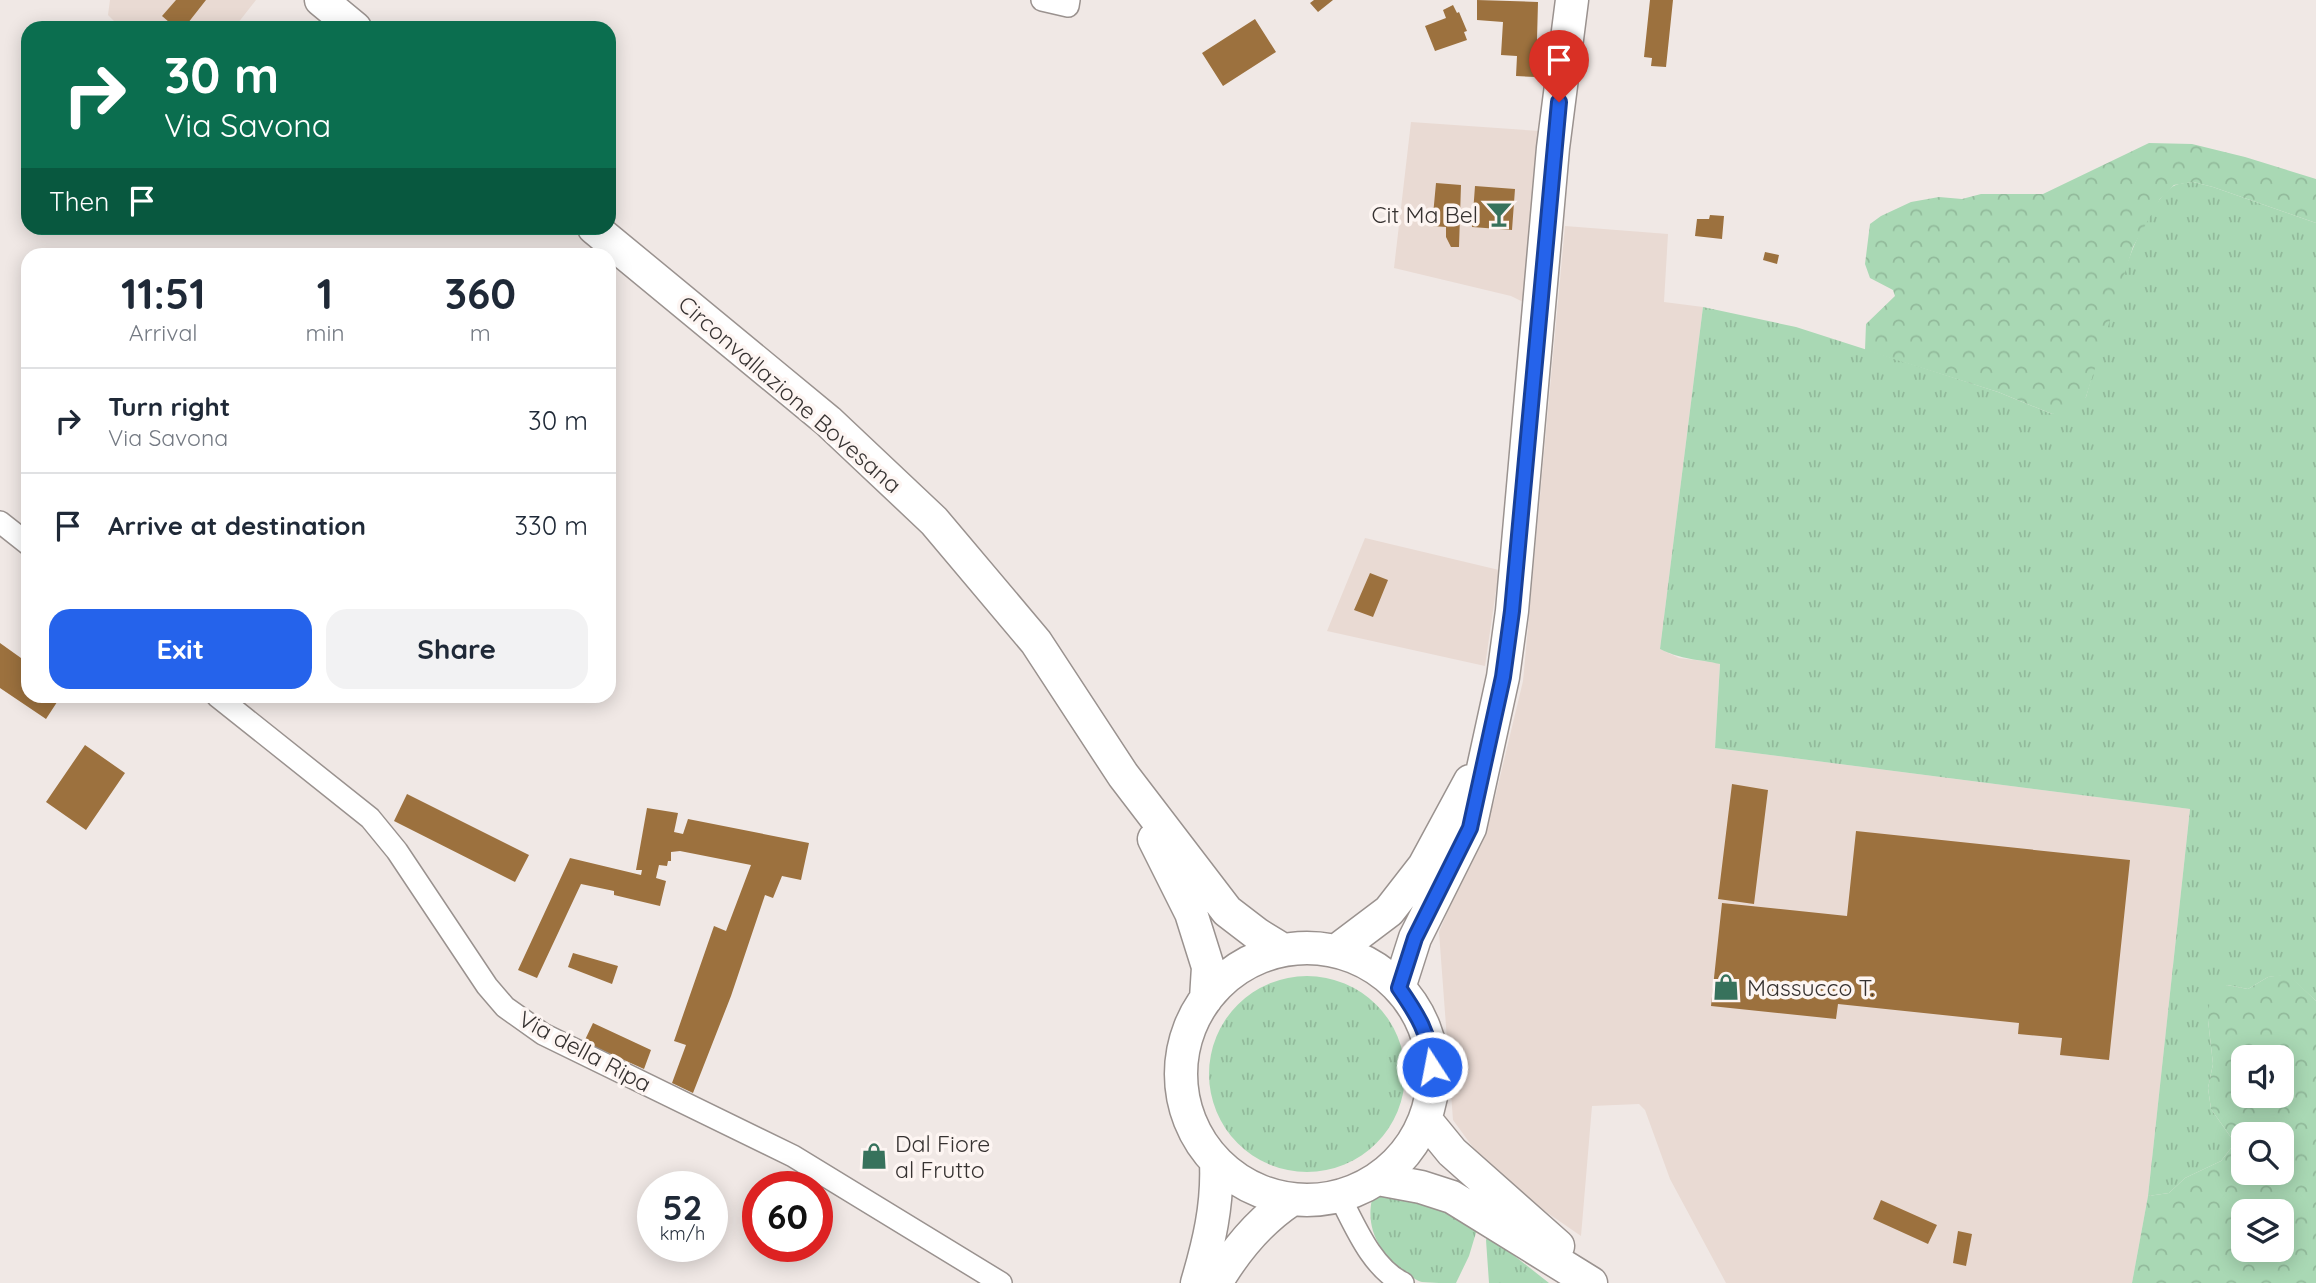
<!DOCTYPE html>
<style>
body{margin:0;font-family:Quicksand,sans-serif;background:#f2f2f3;color:#1f2937;height:100vh;display:flex;flex-direction:column;font-size:26px;white-space:nowrap}
*{box-sizing:border-box;margin:0}
p{font-size:23px;color:#747a83}
.icon{flex:none;width:38px;height:38px;fill:none;stroke:currentColor;stroke-width:2;stroke-linecap:round;stroke-linejoin:round}
.map{position:relative;flex:1;overflow:hidden}
.side{position:absolute;left:21px;top:248px;width:595px;height:455px;display:flex;flex-direction:column;background:#fff;border-radius:21px;box-shadow:0 4px 18px #0003}
.side>*{flex:none}
.hud{position:absolute;left:21px;top:21px;width:595px;height:214px;border-radius:21px;box-shadow:0 4px 18px #0003;background:#0b6e4f;color:#fff;overflow:hidden}
.tools{position:absolute;left:2231px;top:1045px;display:grid;gap:14px}
.tools a{display:grid;place-items:center;width:63px;height:63px;border-radius:14px;background:#fff;box-shadow:0 4px 18px #0003;font-size:35px}
.speed{position:absolute;left:637px;top:1171px;display:flex;gap:14px;font-size:35px;font-weight:700;text-align:center}
.speed>*{display:grid;place-content:center;width:91px;height:91px;border-radius:50%;background:#fff;box-shadow:0 4px 18px #0003;line-height:1}
.speed small{font-size:18px;font-weight:400}
.speed .limit{border:10px solid #d22;background:#fff;color:#111}
.pin{position:absolute;display:grid;place-items:center;width:60px;height:60px;color:#fff;margin:-72px -30px;border-radius:50% 50% 50% 0;rotate:-45deg;box-shadow:0 0 7px #0007}
.pin .icon{rotate:45deg}
.me{position:absolute;width:77px;margin:-38px;rotate:349deg;stroke-linejoin:round;filter:drop-shadow(0 0 5px #0008)}
.turn{display:flex;align-items:center;gap:24px;height:147px;padding:0 28px;font-size:32px}
.turn .icon{width:91px;height:91px;stroke-width:2.5}
.turn b{display:block;font-size:49px;line-height:60px}
.then{display:flex;align-items:center;height:66px;padding:0 28px;background:#0003;gap:14px;font-size:26px}
.eta{display:flex;justify-content:space-evenly;align-items:center;height:119px;text-align:center}
.eta b{font-size:42px;font-weight:800;line-height:49px}
.primary-button{display:flex;gap:14px;margin-top:auto;padding:14px 28px}
.primary-button a{flex:1;height:80px;border-radius:21px;background:#2563eb;color:#fff;font-size:28px;font-weight:800;line-height:80px;text-align:center}
.primary-button a+a{background:#f2f2f3;color:#1f2937}
ul{padding:0;list-style:none}
li{display:flex;align-items:center;gap:21px;height:105px;padding:0 28px;border-top:2px solid #e0e1e3}
li div{flex:1}
li b{display:block;font-size:26px}
li em{font-style:normal}
.map>svg:first-child{display:block}
</style>
<div class="map">
<svg width="2316" height="1283" viewBox="0 0 2316 1283">
<defs>
<pattern id="grass-tufts" width="24" height="20" patternUnits="userSpaceOnUse" patternTransform="scale(1.75)"><rect width="24" height="20" fill="#a9d8b4"/><path d="M3 7l-1-3M5 7V3M7 7l1-3M15 17l-1-3M17 17v-4M19 17l1-3" fill="none" stroke="#92ba9b"/></pattern>
<pattern id="forest-crowns" width="20" height="18" patternUnits="userSpaceOnUse" patternTransform="scale(1.75)"><rect width="20" height="18" fill="#a9d8b4"/><path d="M2 6a3 3 0 1 1 6 0M12 15a3 3 0 1 1 6 0" fill="none" stroke="#92ba9b"/></pattern>
</defs>
<rect width="100%" height="100%" fill="#f0e8e5"/>
<!-- built -->
<path fill="#e9dad3" d="M110,0h146l-22,28h-113l-13,-13z
M1411,122l129,9 -15,172 -14,-7 -117,-28z
M1565,226l103,8 -4,68 39,5 -43,342 19,9 41,5 -5,85 475,61 -42,387 -16,87h-406l-56,-104 -25,-69 -6,-6 -47,2 -11,130 -45,-31 -56,-48 -27,-37 -14,-188 55,-130 29,-121z
M1365,538l134,32 -14,96 -158,-35z"/>
<!-- grass -->
<path fill="url(#grass-tufts)" d="M2193,182l20,5 103,36v778l-28,-26 -20,2 -20,12 -21,-4 -19,35 5,44 -5,24 3,21 24,34 -14,18 -36,17 -16,15 -21,3 42,-387 -475,-61 5,-84c-22,-5 -38,-4 -60,-15l43,-342 93,20 202,65 54,22 34,-17c15,-50 46,-181 86,-210 5,-4 14,-4 21,-5z
M1209 1074a98 98 0 1 1 196 0a98 98 0 1 1-196 0Z
M1378,1195l40,3 60,28 -9,30 -13,27c-10,0 -24,0 -34,-1 -5,-1 -10,-5 -14,-8 -26,-17 -43,-43 -36,-75z
M1488,1235l61,48h-60l-3,-43z"/>
<!-- forest -->
<path fill="url(#forest-crowns)" fill-rule="evenodd" d="M2149,143l43,1 53,13 71,22v44l-103,-36 -20,-5 -19,3 -14,14 -27,48 -47,150 -14,14 -20,3 -54,-22 -133,-42 1,-26 29,-28 -2,-6 -23,-12 -5,-14 5,-40 11,-8 30,-14 28,-5 23,2 19,-5h62z
M2288,974l28,27v282h-184l16,-87 21,-3 16,-15 36,-17 14,-18 -24,-34 -3,-21 5,-24 -5,-44 2,-24 17,-11 21,4 20,-12zM2244,1057h38v39h-38zM2244,1134h38v38h-38zM2244,1211h38v39h-38z"/>
<!-- building -->
<path fill="#9c713e" d="M176,0h30l-22,28h-8l-14,-12z
M1314,0h19l-15,12 -8,-9z
M1477,0l61,2 -2,75 -20,-1 1,-20 -16,-1 2,-33 -26,-2z
M1650,0h23l-7,67 -15,-1 1,-8 -8,-1z
M1453,5l4,8 2,-1 8,19 -3,1 3,8 -32,11 -10,-25 21,-8 -3,-8z
M1255,19l21,33 -53,34 -21,-33z
M1436,183l25,2 -2,62h-8l-5,-10v-10l-14,-1z
M1475,186l40,3 -3,41 -40,-3z
M1710,215l14,1 -2,23 -27,-3 2,-17h12z
M1765,252l14,3 -2,9 -14,-4z
M1370,573l18,7 -15,37 -19,-7z
M0,643l28,20v33h33l-15,23 -46,-31z
M85,745l40,28 -39,57 -40,-28z
M1732,784l36,6 -14,114 -36,-5z
M407,794l122,61 -14,27 -121,-61z
M647,808l31,5 -4,19 9,2 5,-15 121,24 -8,37 -19,-4 -9,22 -8,-3 -34,101 -38,97 -21,-10 14,-38 -12,-4 40,-115 12,5 25,-66 -71,-14 -9,1v9h-3l-1,5 -8,-1 -3,13 10,3 -6,25 -46,-11v-4l-33,-7 -44,94 -19,-8 52,-112 71,17 1,-5h-6z
M1856,831l274,29 -21,200 -49,-5 2,-17 -44,-4 1,-11 -181,-19 -2,15 -125,-13 11,-103 125,13z
M573,953l45,13 -6,18 -44,-17z
M593,1023l58,27 -7,19 -60,-27z
M1881,1200l56,25 -9,19 -55,-25z
M1958,1231l14,3 -6,32 -13,-3z"/>
<g fill="none" stroke-linecap="round" stroke-linejoin="round">
<defs>
<path id="street" d="M1042,0l26,6 1,-6
M0,522l28,22
M217,696l153,122 27,33 90,135 18,21 38,27 250,122 208,127
M1340,1197c15,29 32,71 63,86"/>
<path id="primary" d="M321,0l34,28
M594,228l234,193 106,100 102,121 87,133 104,136 30,23 26,16
M1154,839l37,74 17,54 -2,32
M1181 1074a126 126 0 1 1 252 0a126 126 0 1 1-252 0Z
M1336,951l53,-40 35,-45 46,-85
M1399,988l16,-50 55,-110 33,-151 9,-66 41,-463 19,-148
M1425,1119l27,33 106,94
M1378,1179l43,8 31,10 139,86
M1197,1283c12,-40 21,-78 19,-121
M1216,1283c19,-32 43,-62 75,-83"/>
</defs>
<!-- street casing -->
<use href="#street" stroke="#9a928f" stroke-width="24"/>
<!-- primary casing -->
<use href="#primary" stroke="#9a928f" stroke-width="35"/>
<!-- street -->
<use href="#street" stroke="#fff" stroke-width="21"/>
<!-- primary -->
<use href="#primary" stroke="#fff" stroke-width="32"/>
</g>
<g fill="none" stroke-linecap="round" stroke-linejoin="round">
<defs>
<path id="route" d="M1432,1067c-2,-33 -15,-53 -33,-79l16,-50 55,-110 33,-151 9,-66 47,-509"/>
</defs>
<!-- route casing -->
<use href="#route" stroke="#184099" stroke-width="18"/>
<!-- route -->
<use href="#route" stroke="#2563eb" stroke-width="12"/>
</g>
<!-- icons -->
<defs>
<symbol id="bar-bare" viewBox="-9 -9 18 18"><path d="M-6-5H6L.8 .8V4.5H3.5V6h-7V4.5H-.8V.8Z" fill="#37725c" stroke="#fdf5f2" stroke-width="2.5" paint-order="stroke"/></symbol>
<symbol id="shop-bare" viewBox="-9 -9 18 18"><path d="M-5-2.5h2.3a2.7 3.5 0 0 1 5.4 0H5L5.5 6h-11ZM-1.5-2.5h3a1.5 2.3 0 0 0-3 0Z" fill="#37725c" stroke="#fdf5f2" stroke-width="2.5" paint-order="stroke"/></symbol>
</defs>
<g fill-rule="evenodd">
<use href="#bar-bare" x="1480" y="195" width="38" height="38"/>
<use href="#shop-bare" x="1707" y="968" width="38" height="38"/>
<use href="#shop-bare" x="855" y="1137" width="38" height="38"/>
</g>
<g text-anchor="middle" dominant-baseline="central" stroke-width="7" stroke-linejoin="round" paint-order="stroke">
<!-- poi labels -->
<g font-size="23" fill="#363231" stroke="#fdf5f2" text-anchor="start">
<text x="1478" y="214" text-anchor="end">Cit Ma Bel</text>
<text x="1747" y="987">Massucco T.</text>
<text x="895" y="1143">Dal Fiore<tspan x="895" dy="26">al Frutto</tspan></text>
</g>
<!-- street labels -->
<g font-size="23" fill="#363231" stroke="#fdf5f2">
<text transform="translate(790 394) rotate(41)">Circonvallazione Bovesana</text>
<text transform="translate(585 1051) rotate(28)">Via della Ripa</text>
</g>
</g>
</svg>
<div class="tools">
<a><svg class="icon" aria-label="sound" viewBox="0 0 24 24"><path d="M4 9h4l5-4v14l-5-4H4zM17 9q2 3 0 6"/></svg></a>
<a><svg class="icon" aria-label="search" viewBox="0 0 24 24"><circle cx="10" cy="10" r="6"/><path d="M15 15l6 6"/></svg></a>
<a><svg class="icon" aria-label="layers" viewBox="0 0 24 24"><path d="M12 4l9 5-9 5-9-5zM3 14l9 5 9-5"/></svg></a>
</div>
<div class="speed"><div>52<small>km/h</small></div><div class="limit">60</div></div>
<div class="pin" style="left:1559px;top:102px;background:#d93025"><svg class="icon" aria-label="arrive" viewBox="0 0 24 24"><path d="M6 21V4h12l-3 4 3 4H6"/></svg></div>
<svg class="me" style="left:1432px;top:1067px" viewBox="-20 -20 40 40"><circle r="17" fill="#2563eb" stroke="#fff" stroke-width="3"/><path d="M0-11L8 9 0 5-8 9z" fill="#fff"/></svg>
<div class="hud">
<div class="turn"><svg class="icon" aria-label="right" viewBox="0 0 24 24"><path d="M7 20v-9h11M14 6l5 5-5 5"/></svg><div><b>30 m</b>Via Savona</div></div>
<div class="then">Then<svg class="icon" aria-label="arrive" viewBox="0 0 24 24"><path d="M6 21V4h12l-3 4 3 4H6"/></svg></div>
</div>
<section class="side">
<div class="eta">
<div><b>11:51</b><p>Arrival</p></div>
<div><b>1</b><p>min</p></div>
<div><b>360</b><p>m</p></div>
</div>
<ul>
<li><svg class="icon" aria-label="right" viewBox="0 0 24 24"><path d="M7 20v-9h11M14 6l5 5-5 5"/></svg><div><b>Turn right</b><p>Via Savona</p></div><em>30 m</em></li>
<li><svg class="icon" aria-label="arrive" viewBox="0 0 24 24"><path d="M6 21V4h12l-3 4 3 4H6"/></svg><div><b>Arrive at destination</b></div><em>330 m</em></li>
</ul>
<div class="primary-button"><a>Exit</a><a>Share</a></div>
</section>
</div>
